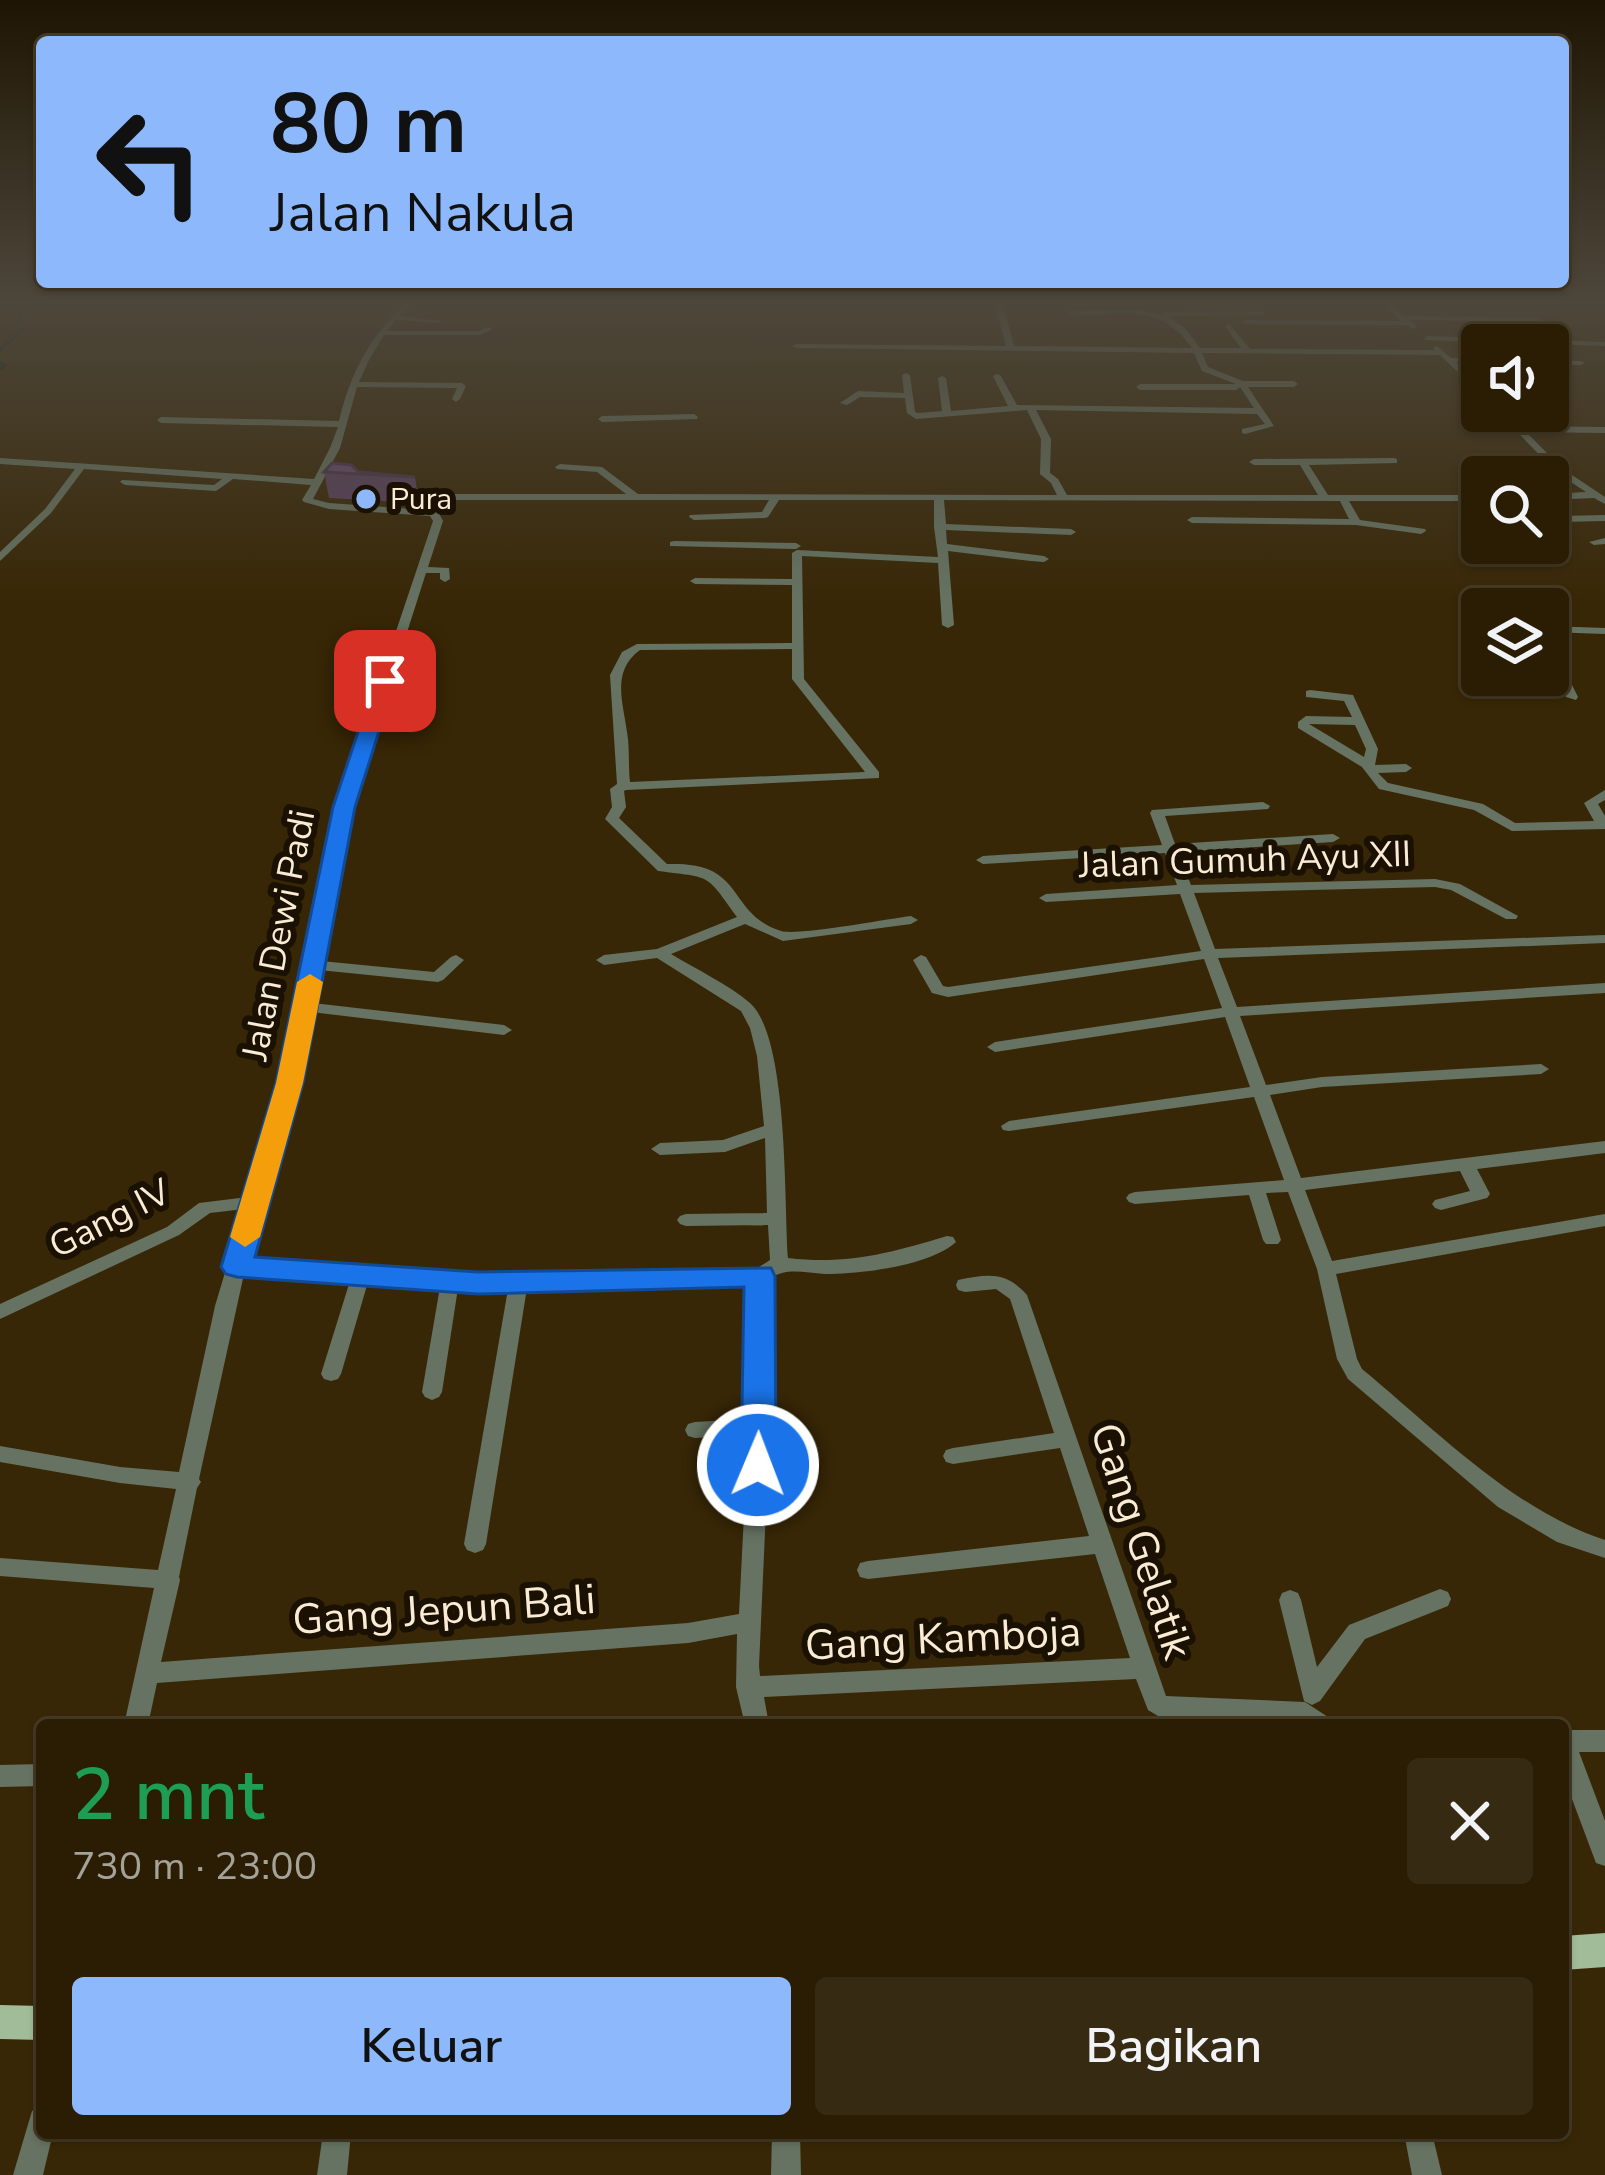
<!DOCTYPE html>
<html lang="id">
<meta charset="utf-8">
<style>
body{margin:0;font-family:"Nunito Sans",sans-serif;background:#362a13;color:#f1f3f6;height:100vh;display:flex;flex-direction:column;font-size:45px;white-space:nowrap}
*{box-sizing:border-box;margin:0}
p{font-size:39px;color:#a5a29a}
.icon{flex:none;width:66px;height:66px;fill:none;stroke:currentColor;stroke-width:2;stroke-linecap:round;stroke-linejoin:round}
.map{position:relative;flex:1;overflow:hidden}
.details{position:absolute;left:36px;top:1719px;width:1533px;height:420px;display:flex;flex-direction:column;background:#2a1d04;border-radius:12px;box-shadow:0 3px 9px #0004,0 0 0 3px #463b26}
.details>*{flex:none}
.guide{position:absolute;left:36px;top:36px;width:1533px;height:252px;border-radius:12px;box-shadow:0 3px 9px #0004,0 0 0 3px #463b26;background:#8db9fc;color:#111;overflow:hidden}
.controls{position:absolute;left:1461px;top:324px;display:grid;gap:24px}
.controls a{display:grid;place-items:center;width:108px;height:108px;border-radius:12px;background:#2a1d04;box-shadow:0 3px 9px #0004,0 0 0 3px #463b26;font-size:60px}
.pin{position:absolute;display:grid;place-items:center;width:102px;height:102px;color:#fff;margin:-51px;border-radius:24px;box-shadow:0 6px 18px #0006}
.me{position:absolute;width:132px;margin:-66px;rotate:1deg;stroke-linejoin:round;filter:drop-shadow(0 0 9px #0008)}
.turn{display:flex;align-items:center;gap:42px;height:252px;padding:0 36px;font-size:54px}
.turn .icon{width:156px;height:156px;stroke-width:2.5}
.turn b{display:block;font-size:84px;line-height:102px}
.round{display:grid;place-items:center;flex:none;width:126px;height:126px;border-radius:12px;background:#362a13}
.headline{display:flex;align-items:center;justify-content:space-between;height:204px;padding:0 36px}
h1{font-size:72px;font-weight:600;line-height:90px;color:#1e9e55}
.button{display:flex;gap:24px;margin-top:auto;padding:24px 36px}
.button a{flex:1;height:138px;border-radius:12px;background:#8db9fc;color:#111;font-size:48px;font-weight:600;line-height:138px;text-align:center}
.button a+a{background:#362a13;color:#f1f3f6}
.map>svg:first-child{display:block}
</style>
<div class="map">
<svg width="1605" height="2175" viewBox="0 0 1605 2175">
<rect width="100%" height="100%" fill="#382706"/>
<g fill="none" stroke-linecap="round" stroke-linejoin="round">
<!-- stream -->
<path stroke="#032021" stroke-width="3" d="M0,350l24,-22 -5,-9 1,-19
M0,363l5,3 -5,3"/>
<!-- minor -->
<path fill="#667362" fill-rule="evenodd" d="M409,300h8l-17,16 43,5 -4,2 -43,-3 -9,11h92l9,-4 4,2 -12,6h-96l-15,25 -10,22 103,1 4,3 -6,13 -4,3 -4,-3 5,-11 -100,-1 -17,61 -27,51 16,4 98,7 -6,-13 5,-3h200l-29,-22 -40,-3 -2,-2 5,-3 42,3 36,27 419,1 -6,-12 -11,-9 1,-35 -14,-29 -111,9 -9,-6 -2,-15 -45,-1 -13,8 -7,-2 18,-12 46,2 -2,-18 4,-2 4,2 5,37 3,1 24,-2 -4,-33 4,-2 4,2 5,33 57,-5 -15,-30 4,-2 4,2 16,29 237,3 -14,-21 -4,3h-96l-4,-3 4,-3h96l-34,-13 -8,-18 -398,-5 -4,-2 4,-2 210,2 -12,-46h8l12,46 178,2c-32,-48 -76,-31 -125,-33l3,-4 64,-2 29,6 3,-3 97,-1 3,4 -99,1 18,12 15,20h41l-16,-22 4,-2 21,25 185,1 -2,-2 4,-2 14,12h31v4h-26l26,25v8l-42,-40 -238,-2 6,14 35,14h51l4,3 -4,3h-46l26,39 -29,8 -3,-1v-4l23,-5 -8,-10 -221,-4 15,29 -1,34 8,6 9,16h251l-18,-30h-46l-5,-3 5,-3 140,-1 3,1v4l-88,2 19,30h154v6h-133l11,19 65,9 1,2 -5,3 -65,-9 -164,-2 -5,-3 5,-3 157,2 -9,-18 -396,-1 2,24 125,5 5,3 -5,3 -125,-5 1,14 97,12 5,3 -5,3 -13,-1 -83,-10 6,74 -6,3 -6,-3 -4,-62 -136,-7 2,123 75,93v6l-253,12 -2,1 2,16 -7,11 48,46c15,0 31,0 45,7 29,15 28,47 69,60 17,5 106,-12 130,-15l7,4 -7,4 -128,17 -38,-17 -74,30c25,15 58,31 79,49 39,35 34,201 38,255 59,7 103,-5 159,-22l6,1 3,5c-27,24 -95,32 -131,32 -21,-1 -38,-7 -56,5l-1,186 -9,201 1,10 370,-18 -35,-104 -227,25 -8,-2 -3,-7 3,-7 8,-2 221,-25 -29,-88 -107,16 -7,-2 -3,-6 3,-6 7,-2 101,-15 -44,-134 -14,-10 -31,3 -7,-2 -2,-5 2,-5c30,-6 48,-9 69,15l139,401 139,6 23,15 4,8 -169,-6 -15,-9 -12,-31 -372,18 5,28h-24l-9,-38 1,-53 -49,9 -531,40 -9,42h-24l30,-137 -154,-12v-18l158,12 18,-81 -56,-6 -120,-21v-16l120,21 59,5 36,-166 29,-97 -34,4 -31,22 -179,84v-15l167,-77 32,-24 49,-6 33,-114 56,-276 96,-286 -3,-5 -101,-7 -25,-7 -2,-2 9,-15 -78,-6 -17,12 -91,-6 -5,-3 2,-2 92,5 8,-6 -138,-10 -33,44 -51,48v-9l45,-43 30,-40 -75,-5v-6l314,21 16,-31 8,-21 -177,-4 -4,-3 4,-3 178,4c12,-50 31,-85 70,-121zM432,500h337l-7,12 -72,3 -1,2 5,3 71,-2 3,-1 11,-17h155v27l4,30 -141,-7 -5,3v26l-97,-1 -5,3 5,3 97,1v58l-155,1 -15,8 -12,23 7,109 -7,5 2,18 -7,12 53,52c53,7 47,1 79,46l-80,32 -53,6 -8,5 8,5 53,-7 84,53 9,17 7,28 7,70 -41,14 -63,3 -9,6 9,6 65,-3 40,-14 2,75 -81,1 -6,2 -3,4 3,4 6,2 82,-1 2,35 -14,9 -278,7 -231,-15 50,-178 14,-71 193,23 8,-5 -8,-5 -191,-22 6,-33 119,12 5,-2 21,-20 -8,-5 -5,2 -17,15 -113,-11 30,-154 75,-234h14v6l5,3 5,-3 -1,-11 -21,-1 15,-46zM792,649v30l73,93 -235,10c-2,-17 0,-33 -3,-50 -4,-30 -16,-61 13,-82zM244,1274l106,7 -29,93 3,5 7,2 7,-2 3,-5 27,-92 72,5 -18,105 3,5 7,3 7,-3 3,-5 16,-104 50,1 -44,255 3,6 8,3 8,-3 3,-6 41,-256 224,-5 -3,136 -53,3 -7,2 -3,6 3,6 7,2 53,-3 -9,179 -51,9 -527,39 19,-82 -1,-3 18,-89 4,-6 -2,-3z
M1060,300h83l-4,2z
M1378,300h9l18,16 134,2 4,2 -4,2 -129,-2 7,7 -4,2 -7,-4 -160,-1 -4,-2 4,-2 155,1z
M1519,300h51l1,1 -4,2z
M1427,336l178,6v4l-181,-6z
M1548,360l33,1 4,2 -4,2 -33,-1z
M1497,411h9l15,15 84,1v6l-79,-1 37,37 42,28v7l-11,-6 -46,2v-6l38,-2 -29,-19z
M694,414l4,3 -1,2 -95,3 -4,-3 4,-3z
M1605,515v6l-45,1 -5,-3 5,-3z
M1605,538v6l-11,1 -5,-3z
M674,541l122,2 5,3 -5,3 -126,-3v-4z
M1548,626l57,2v6l-57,-2z
M1548,646l6,3 24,48 -2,3 -10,-3 -18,-36z
M1310,690l43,5 25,54 -3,16 31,-1 6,4 -6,4 -28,1 10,10 95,21 32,19 79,-2 -10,-18 21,-13v10l-7,4 7,12v13l-93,2 -38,-21 -95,-21 -17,-22 -64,-39v-6l8,-6 46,1 -8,-16 -38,-4v-6zM1309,724l46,1 11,24 -2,8z
M1263,802l7,4 -2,3 -103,7 10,28 158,-10 7,4 -7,4 -155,10 13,33 244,-6 25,5 58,32 -2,3h-10l-55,-29 -16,-3 -241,6 21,56 390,-14v8l-387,15 19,49 368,-24v10l-365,23 26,69 56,-8 219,-13 8,5 -8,5 -219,13 -52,8 31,83 304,-37v12l-128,16 13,25 -3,4 -46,12 -6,-2 -3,-4 3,-4 35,-9 -10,-20 -155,19 27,71 273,-47v12l-269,48 21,85 5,10c74,61 151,141 243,171v18l-48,-16 -59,-35 -150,-128 -11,-20 -20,-90 -29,-77 -22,1 15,47 -3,4h-12l-3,-4 -14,-45 -114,9 -6,-2 -3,-4 3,-4 6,-2 149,-12 -30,-83 -245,34 -6,-1 -2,-4 8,-5 241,-34 -25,-70 -230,35 -8,-5 8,-5 227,-34 -18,-49 -256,38 -16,-4 -19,-33 8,-5 5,2 17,29 5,1 253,-36 -21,-57 -134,8 -7,-4 7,-4 131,-9 -12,-32 -182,11 -7,-4 7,-4 179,-11 -12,-32 2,-3z
M1440,1589l8,3 3,7 -3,7 -83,33 -45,62 -8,4 -8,-4 -25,-101 3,-7 8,-3 8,3 3,7 16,67 32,-42z
M1563,1730h42v22h-26l26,69v45l-9,-3 -33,-88z
M42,1764v22l-42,1v-22z
M42,2107v26h11l-10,42h-30l19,-64z
M323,2133h28l-4,42h-30z
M772,2133h28l1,42h-30z
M1404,2133h28l10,42h-30z"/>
<!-- major -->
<path fill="#a1bc99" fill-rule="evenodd" d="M1605,1933v34l-42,3v-34z
M0,2005l42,1v34l-42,-1z"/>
</g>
<!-- wall -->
<path fill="#58405f" d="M324,472h35l56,5 4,26 -90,-5z"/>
<!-- building -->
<path fill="#664a6e" stroke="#47344d" stroke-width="3" d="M332,463l19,2 8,7 56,5 -91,-5z"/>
<!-- sky -->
<linearGradient id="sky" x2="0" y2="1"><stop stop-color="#1f1503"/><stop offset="0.5" stop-color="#4d473b"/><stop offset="1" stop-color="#4d473b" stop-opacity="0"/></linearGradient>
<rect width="1605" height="605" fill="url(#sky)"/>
<!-- route -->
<path fill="#1a73e8" stroke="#114b97" stroke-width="3" d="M385,675l10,6 -40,126 -52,276 -48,174 223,15 293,-4 4,8 1,189 -5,10 -13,4 -12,-4 -5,-10 3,-178 -266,7 -241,-17 -11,-3 -5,-7 55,-184 57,-276 42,-126z"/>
<!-- slow -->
<path fill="#f59e0b" d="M310,974l13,8 -20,101 -43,154 -15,10 -15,-10 46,-154 21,-101z"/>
<!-- markers -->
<circle fill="#8db9fc" stroke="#1b1102" stroke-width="4.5" cx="366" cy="499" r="12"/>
<g text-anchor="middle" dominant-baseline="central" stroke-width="12" stroke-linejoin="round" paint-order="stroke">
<!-- far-poi labels -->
<g font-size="30" fill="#faebd5" stroke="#1b1102" text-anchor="start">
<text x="390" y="499">Pura</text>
</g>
<!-- street labels -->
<g font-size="36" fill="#faebd5" stroke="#1b1102">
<text transform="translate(1245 860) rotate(-2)">Jalan Gumuh Ayu XII</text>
<text transform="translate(279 935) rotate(-79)">Jalan Dewi Padi</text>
<text transform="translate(110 1219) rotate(-27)">Gang IV</text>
</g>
<!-- near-street labels -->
<g font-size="42" fill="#faebd5" stroke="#1b1102">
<text transform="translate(1141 1541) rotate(72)">Gang Gelatik</text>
<text transform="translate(444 1610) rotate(-4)">Gang Jepun Bali</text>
<text transform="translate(943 1639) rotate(-3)">Gang Kamboja</text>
</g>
</g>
</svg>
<div class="controls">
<a><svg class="icon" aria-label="sound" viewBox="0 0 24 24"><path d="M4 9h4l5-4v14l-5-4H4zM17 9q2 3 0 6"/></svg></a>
<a><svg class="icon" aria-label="search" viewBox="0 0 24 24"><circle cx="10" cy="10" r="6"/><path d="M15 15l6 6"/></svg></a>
<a><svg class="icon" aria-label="layers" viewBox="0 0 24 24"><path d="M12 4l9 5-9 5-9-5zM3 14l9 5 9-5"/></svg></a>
</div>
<div class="pin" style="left:385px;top:681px;background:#d93025"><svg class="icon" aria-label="arrive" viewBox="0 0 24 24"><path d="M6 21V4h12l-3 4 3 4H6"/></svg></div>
<svg class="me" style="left:758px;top:1465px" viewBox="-20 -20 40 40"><circle r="17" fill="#1a73e8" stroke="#fff" stroke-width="3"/><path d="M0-11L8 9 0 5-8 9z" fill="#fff"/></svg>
<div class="guide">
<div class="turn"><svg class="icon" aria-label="left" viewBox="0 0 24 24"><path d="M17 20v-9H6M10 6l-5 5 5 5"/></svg><div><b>80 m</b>Jalan Nakula</div></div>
</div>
<section class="details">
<div class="headline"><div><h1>2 mnt</h1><p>730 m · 23:00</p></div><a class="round"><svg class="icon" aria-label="close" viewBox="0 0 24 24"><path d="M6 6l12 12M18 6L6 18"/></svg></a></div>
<div class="button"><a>Keluar</a><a>Bagikan</a></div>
</section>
</div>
